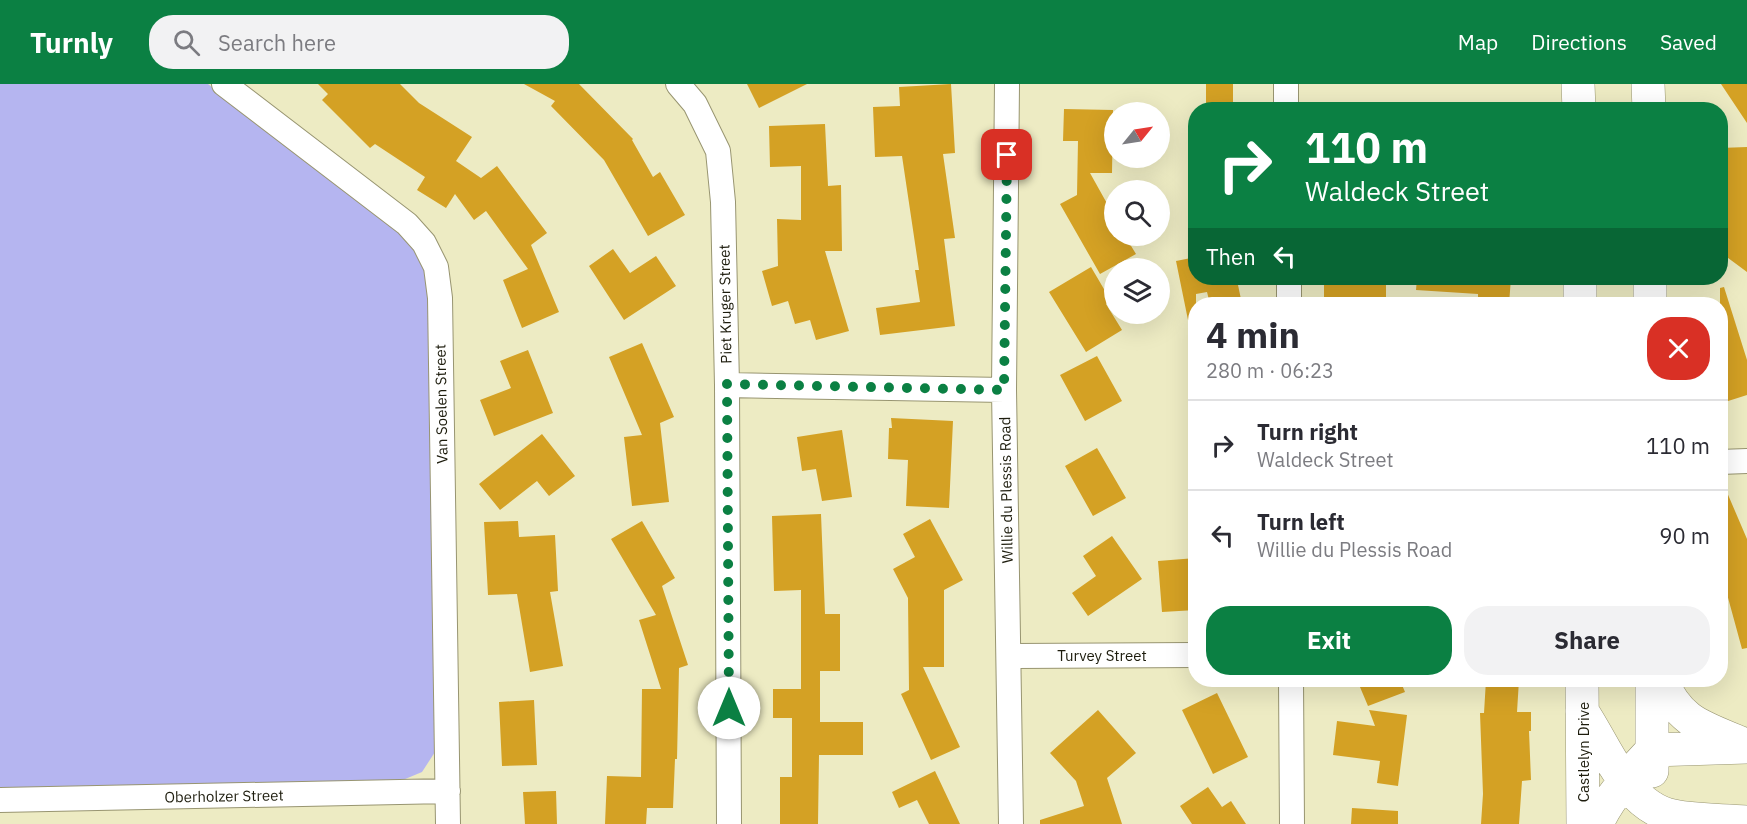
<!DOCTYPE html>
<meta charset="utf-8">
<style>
body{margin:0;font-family:"IBM Plex Sans",sans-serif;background:#f2f2f3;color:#2b2b33;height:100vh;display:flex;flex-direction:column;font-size:22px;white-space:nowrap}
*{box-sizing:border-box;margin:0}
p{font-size:20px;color:#7c7c81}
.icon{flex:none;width:33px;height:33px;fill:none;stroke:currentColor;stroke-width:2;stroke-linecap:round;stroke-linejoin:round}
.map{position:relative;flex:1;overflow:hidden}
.panel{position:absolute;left:1188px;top:213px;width:540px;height:390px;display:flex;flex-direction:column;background:#fff;border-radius:24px;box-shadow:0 6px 24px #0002}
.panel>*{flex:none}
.banner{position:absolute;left:1188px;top:18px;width:540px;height:183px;border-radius:24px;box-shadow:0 6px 24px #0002;background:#0b8043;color:#fff;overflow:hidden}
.needle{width:39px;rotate:60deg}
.buttons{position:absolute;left:1104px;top:18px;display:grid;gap:12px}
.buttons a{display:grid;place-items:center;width:66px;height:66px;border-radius:50%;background:#fff;box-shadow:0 6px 24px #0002;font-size:30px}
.pin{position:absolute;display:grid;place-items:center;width:51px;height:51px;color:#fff;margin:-26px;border-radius:12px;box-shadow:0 3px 9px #0006}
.me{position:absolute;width:66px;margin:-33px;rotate:0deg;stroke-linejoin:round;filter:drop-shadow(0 0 4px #0008)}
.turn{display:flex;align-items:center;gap:21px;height:126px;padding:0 18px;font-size:27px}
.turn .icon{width:78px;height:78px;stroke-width:2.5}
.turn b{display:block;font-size:42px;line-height:51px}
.then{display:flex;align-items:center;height:57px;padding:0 18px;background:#0003;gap:12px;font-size:22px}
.round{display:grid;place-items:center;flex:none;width:63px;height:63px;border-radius:24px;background:#f2f2f3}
.overview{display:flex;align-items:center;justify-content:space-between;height:102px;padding:0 18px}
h1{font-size:36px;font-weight:800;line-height:45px}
.cta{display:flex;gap:12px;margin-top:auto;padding:12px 18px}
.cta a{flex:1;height:69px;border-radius:24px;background:#0b8043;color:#fff;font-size:24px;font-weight:800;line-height:69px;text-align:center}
.cta a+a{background:#f2f2f3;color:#2b2b33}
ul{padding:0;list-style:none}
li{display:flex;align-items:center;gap:18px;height:90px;padding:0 18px;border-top:2px solid #e1e1e2}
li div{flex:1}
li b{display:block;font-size:22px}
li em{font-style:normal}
header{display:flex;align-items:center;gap:36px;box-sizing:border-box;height:84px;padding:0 30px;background:#0b8043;color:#fff}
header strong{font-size:28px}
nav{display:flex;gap:33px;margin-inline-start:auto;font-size:21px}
.search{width:420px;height:54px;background:#f2f2f3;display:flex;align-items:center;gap:15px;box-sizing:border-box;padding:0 21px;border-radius:24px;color:#7c7c81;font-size:22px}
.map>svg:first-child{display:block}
</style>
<header>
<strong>Turnly</strong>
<div class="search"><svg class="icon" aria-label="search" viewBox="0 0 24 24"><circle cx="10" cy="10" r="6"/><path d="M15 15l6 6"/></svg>Search here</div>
<nav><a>Map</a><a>Directions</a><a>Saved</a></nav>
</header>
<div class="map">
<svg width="1747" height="740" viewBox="0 0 1747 740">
<rect width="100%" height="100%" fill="#edebc3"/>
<!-- green -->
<path fill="#b5b5f0" d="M0,0h208l192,149 17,21 10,19 2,28 6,451 -13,20 -24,10 -398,6z"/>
<!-- building -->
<path fill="#d4a124" d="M318,0h82l19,19 53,34 -16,24 25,17 16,-12 50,67 -16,12 28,67 -37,16 -19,-48 25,-11 -42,-58 -12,9 -19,-26 -9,14 -29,-18 8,-13 -50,-33 -5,4 -48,-48 6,-6z
M524,0h55l54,55 -1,1 21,37 7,-5 25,43 -37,21 -44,-76 -53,-54 4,-5z
M747,0h60l-48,24z
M951,0l4,69 -12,1 12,84 -11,1 11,87 -75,9 -4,-27 44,-6 -5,-32h4l-17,-114 -27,1 -2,-50 27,-1 -1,-19z
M1206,0h27v26h-27z
M1721,0h26v39z
M1064,25l49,1 -1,63h-22l24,43v20h11l11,18 -36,20 -40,-70 17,-9 1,-54h-15z
M825,40l3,62 13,-1 1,66h-17l24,80 -33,9 -6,-20 -15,4 -7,-23 -16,5 -10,-35 16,-5 -1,-47 24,1v-54l-31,1 -1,-41z
M1747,63v125l-27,-20v-104z
M613,165l17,24 26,-17 20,30 -52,34 -35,-54z
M1196,173v21h44v7h-2l4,19h-32l-3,-12 -11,2v25l-8,1 -12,-59z
M1091,183l20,34 -5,3 16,26 -36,22 -37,-60z
M1324,194h62v26h-62z
M1417,194h94l-2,26h-31v-10l-62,-4z
M1724,203l23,73v35l-22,7 -5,-14v-100z
M642,259l32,74 -14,6 9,79 -37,4 -8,-69 18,-2 -33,-78z
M528,266l25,63 -59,23 -14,-36 31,-12 -11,-27z
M1097,272l25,45 -37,20 -25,-46z
M891,334l62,3 -4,87 -43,-2 2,-46 -20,-1 1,-31h3z
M842,346l10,67 -30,4 -6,-32 -14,2 -5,-34z
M542,350l33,42 -26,20 -12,-15 -37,29 -21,-26z
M1097,364l29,50 -33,18 -28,-50z
M1720,392l27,63v109l-5,1 -15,-55 -7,2z
M821,430l4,100h15v57h-20v51h43v33h-44l-1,69h-38v-47h12v-59h-19v-29h28v-99l-27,1 -2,-75z
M930,435l33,61 -19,10v77h-21l37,80 -29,13 -30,-66 8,-4 -1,-92 -15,-29 22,-12 -12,-23z
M518,437l1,16 36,-2 3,56 -8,1 13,74 -33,6 -13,-78 -29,1 -4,-73z
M642,437l33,57 -13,8 26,79 -9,3 -2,91h-2l-2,49h-26l-1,16h-41l2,-48 34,1 1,-88h19l-22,-69 17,-5 -45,-76z
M1112,452l30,43 -54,37 -16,-23 24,-17 -13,-20z
M1196,474v52l-34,2 -4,-51z
M1357,596h43l5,12 -37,14z
M1486,596h33l-2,32h14v19h-2l2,49 -9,1 -3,43h-38l2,-30 -3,-81h4z
M1217,609l31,64 -35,17 -31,-64z
M534,616l3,65 -35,1 -3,-64z
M1098,626l38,43 -29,25 15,46h-82v-4l44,-14 -8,-25 -26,-28z
M1369,626l38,5 -9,71 -21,-3 3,-22 -47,-6 4,-34 38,5z
M935,687l25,53h-31l-12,-24 -18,8 -7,-16z
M1208,703l14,20 9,-6 15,23h-54l-12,-18z
M556,707l1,33h-32l-2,-32z
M1352,724l46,3v13h-47z"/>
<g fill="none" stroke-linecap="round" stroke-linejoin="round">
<defs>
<path id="street" d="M224,0l183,140 17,19 12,24 4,31 8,526
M678,0l17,20 23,47 5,51 4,183 2,439
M1007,0l-3,306 7,434
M1286,0v26
M1289,194v26
M727,301l277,5
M1720,378l27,-1
M1009,572l187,-1
M1291,596l1,144
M0,716l448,-9"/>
<path id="secondary" d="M1578,0l1,26
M1648,0l1,26
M1580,194v26
M1650,194v26
M1582,596l1,144
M1661,596c19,42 39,46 80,63
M1582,627c25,37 44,95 91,105 23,5 50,4 74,6
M1652,687v-91
M1597,740c11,-26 36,-54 55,-74l95,-3"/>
</defs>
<!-- street casing -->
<use href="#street" stroke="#989571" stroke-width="26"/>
<!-- secondary casing -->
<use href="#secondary" stroke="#989571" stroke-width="34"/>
<!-- street -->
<use href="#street" stroke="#fff" stroke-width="24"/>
<!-- secondary -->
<use href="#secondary" stroke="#fff" stroke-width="33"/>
</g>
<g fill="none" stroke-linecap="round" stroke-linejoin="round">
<!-- route -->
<path stroke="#0b8043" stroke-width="10" stroke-dasharray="0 18" d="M729,624l-2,-324 277,6 3,-235"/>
</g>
<g text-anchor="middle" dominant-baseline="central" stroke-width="4.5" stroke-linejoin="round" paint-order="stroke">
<!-- street labels -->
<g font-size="15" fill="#1d1c0d" stroke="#fff">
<text transform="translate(725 220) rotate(-91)">Piet Kruger Street</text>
<text transform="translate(441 320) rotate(-91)">Van Soelen Street</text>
<text transform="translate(1006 406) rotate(-91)">Willie du Plessis Road</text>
<text x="1102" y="571">Turvey Street</text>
<text transform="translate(1583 668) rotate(-90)">Castlelyn Drive</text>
<text transform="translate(224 712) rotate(-1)">Oberholzer Street</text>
</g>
</g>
</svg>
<div class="buttons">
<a><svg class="needle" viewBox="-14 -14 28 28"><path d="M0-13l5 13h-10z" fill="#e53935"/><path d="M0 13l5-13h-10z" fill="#7c7c81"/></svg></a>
<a><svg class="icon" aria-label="search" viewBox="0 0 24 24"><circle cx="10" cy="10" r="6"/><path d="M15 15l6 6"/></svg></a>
<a><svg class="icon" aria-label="layers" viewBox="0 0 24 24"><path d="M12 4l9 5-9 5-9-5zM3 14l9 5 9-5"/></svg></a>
</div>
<div class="pin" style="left:1007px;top:71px;background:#d93025"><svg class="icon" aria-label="arrive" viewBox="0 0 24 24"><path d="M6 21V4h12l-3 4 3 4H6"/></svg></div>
<svg class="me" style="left:729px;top:624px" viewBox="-20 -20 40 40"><circle r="19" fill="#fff"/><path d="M0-13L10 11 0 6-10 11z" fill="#0b8043"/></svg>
<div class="banner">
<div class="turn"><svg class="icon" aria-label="right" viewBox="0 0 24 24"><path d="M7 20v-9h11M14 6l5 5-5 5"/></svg><div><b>110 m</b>Waldeck Street</div></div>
<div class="then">Then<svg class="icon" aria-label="left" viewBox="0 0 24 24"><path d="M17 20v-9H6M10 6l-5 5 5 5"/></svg></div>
</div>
<section class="panel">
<div class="overview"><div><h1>4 min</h1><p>280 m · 06:23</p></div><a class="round" style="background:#d93025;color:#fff"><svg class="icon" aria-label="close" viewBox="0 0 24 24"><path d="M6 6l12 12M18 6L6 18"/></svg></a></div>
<ul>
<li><svg class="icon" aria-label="right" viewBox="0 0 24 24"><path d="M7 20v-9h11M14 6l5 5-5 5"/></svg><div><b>Turn right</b><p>Waldeck Street</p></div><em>110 m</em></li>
<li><svg class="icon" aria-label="left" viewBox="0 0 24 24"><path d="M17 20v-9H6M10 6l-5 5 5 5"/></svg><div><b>Turn left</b><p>Willie du Plessis Road</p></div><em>90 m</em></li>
</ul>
<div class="cta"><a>Exit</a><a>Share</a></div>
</section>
</div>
